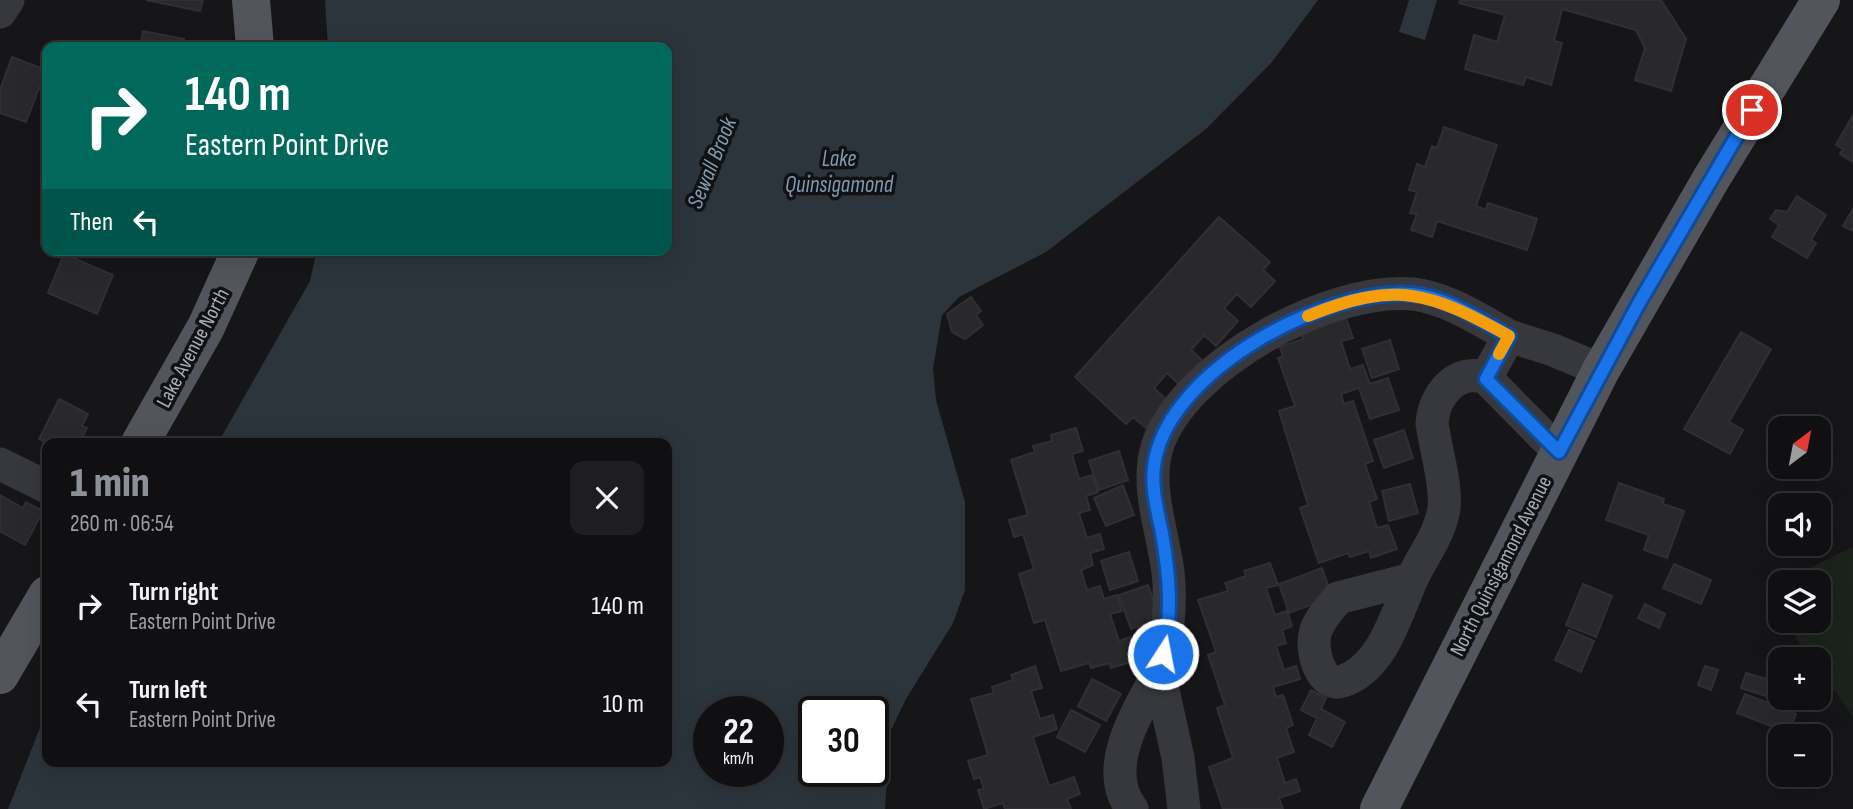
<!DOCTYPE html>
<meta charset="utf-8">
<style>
body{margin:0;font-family:"Sofia Sans Condensed",sans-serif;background:#1e1e20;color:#f1f3f6;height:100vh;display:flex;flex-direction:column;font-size:26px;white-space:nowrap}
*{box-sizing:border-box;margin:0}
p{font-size:23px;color:#9c9d9f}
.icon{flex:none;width:38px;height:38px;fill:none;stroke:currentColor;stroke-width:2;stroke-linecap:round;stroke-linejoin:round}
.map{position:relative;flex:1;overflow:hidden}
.details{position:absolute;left:42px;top:438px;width:630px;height:329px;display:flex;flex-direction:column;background:#101012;border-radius:14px;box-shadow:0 7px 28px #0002,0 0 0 2px #303032}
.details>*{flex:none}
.hud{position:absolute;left:42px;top:42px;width:630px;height:214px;border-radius:14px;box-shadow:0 7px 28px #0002,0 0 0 2px #303032;background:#00695c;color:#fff;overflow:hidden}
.needle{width:46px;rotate:32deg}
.tools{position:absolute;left:1768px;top:416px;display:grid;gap:14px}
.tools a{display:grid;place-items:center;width:63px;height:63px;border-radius:14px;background:#101012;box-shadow:0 7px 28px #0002,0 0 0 2px #303032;font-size:35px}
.speed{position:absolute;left:693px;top:696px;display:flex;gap:14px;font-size:35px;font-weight:700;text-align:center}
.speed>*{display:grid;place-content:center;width:91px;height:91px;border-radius:50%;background:#101012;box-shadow:0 7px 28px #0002,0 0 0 2px #303032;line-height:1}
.speed small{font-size:18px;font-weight:400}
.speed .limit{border:4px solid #111;border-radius:10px;background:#fff;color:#111}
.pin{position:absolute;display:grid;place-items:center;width:60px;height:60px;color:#fff;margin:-30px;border:4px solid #fff;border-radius:50%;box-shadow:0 2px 7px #0007}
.me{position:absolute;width:77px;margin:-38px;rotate:11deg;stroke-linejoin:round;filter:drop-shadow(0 0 5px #0008)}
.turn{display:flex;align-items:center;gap:24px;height:147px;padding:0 28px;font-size:32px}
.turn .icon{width:91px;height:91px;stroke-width:2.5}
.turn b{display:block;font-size:49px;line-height:60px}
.then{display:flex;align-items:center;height:66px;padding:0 28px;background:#0003;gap:14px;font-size:26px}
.round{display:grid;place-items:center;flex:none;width:74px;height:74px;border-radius:14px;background:#1e1e20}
.head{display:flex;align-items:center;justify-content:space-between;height:119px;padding:0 28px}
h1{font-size:42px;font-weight:800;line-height:52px;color:#8c9099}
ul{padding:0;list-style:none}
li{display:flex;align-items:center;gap:21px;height:98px;padding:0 28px}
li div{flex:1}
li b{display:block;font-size:26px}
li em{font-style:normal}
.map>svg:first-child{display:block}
</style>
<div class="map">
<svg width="1853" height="809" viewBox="0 0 1853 809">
<rect width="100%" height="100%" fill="#161618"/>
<!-- green -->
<path fill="#1c231d" d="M1853,547v169l-35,-47v-9h-6l-16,-22 1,-17h21v-38h-19v-10z"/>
<!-- water -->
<path fill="#2c353c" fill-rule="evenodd" d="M325,0h993l-46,62 -66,67 -160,123 -87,45 -17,18 -9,54 3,31 29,102v88l-12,33 -47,76 -16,33 -5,77h-877l39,-99v51h620v-318h-449l92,-162 7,-31h350v-203h-339zM709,712h59v60h-59zM814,712h59v60h-59z
M1409,0h28l-12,40 -26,-8z"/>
<!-- building -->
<path fill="#29292c" stroke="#303034" stroke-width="2" d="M146,0h57l-3,11z
M1460,0h201l25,39 -15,52 -36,-11 10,-32 -9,-18 -74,-21 -8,32 8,2 -11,42 -25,-8 -3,8 -58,-16 9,-34 23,7 8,-27 -46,-12z
M143,31l41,8v5l11,3h-55z
M12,57l34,13 -20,52 -26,-9v-23z
M1853,115v47l-13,-8 3,-5 -7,-4z
M1444,127l53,18 -21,61 10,4 2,-7 49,16 -10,31 -90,-29 -5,16 -21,-7 6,-16 -7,-1 7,-21 -8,-2 8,-26 8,3 7,-21 5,2z
M1797,196l29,19 -15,25 5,3 -9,15 -35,-21 7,-12 -9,-6 6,-9 11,2z
M1853,209v22l-10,-5z
M1219,217l51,45 -7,8 12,11 -24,26 -14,-13 -13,14 14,13 -22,25 -12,-11 -13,15 13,12 -22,25 -15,-14 -13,15 15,14 -23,26 -13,-11 -7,7 -51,-47z
M64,254l49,21 -16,39 -49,-21z
M971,297l10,14 -5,4 7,10 -18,14 -13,-7 -5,-18z
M1344,313l9,25 -12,3 9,28 13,-4 7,19 18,-6 11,32 -29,9 -11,-31 -18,6 3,10 9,-3 20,60 -8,3 12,35 -8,3 8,26 11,-3 9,24 -26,9 -2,-7 -19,6 -2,-4 -29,10 -19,-55 8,-3 -29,-94 16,-5 -17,-48 5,-2 -3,-9 23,-8 -2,-6z
M1741,332l30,17 -42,73 14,8 -13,24 -46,-25z
M1390,340l9,29 -27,9 -10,-29z
M59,399l29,15 -6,12 5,2 -6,12 -4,-2 -3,5h-27l-8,-4z
M1076,428l7,23 -11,3 7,25 13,-4 6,17 -12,4 4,14 -11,3 8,25 13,-4 4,15 -14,4 3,12 -12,5 6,20 13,-4 4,13 13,-4 5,16 -12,3 9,27 11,-4 7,23 -26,8 -1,-5 -19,5 -2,-5 -28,8 -16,-51 -11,3 -15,-49 15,-5 -11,-35 -9,3 -5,-17 19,-5 -17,-55 24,-8 -2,-6 19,-5 -1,-6z
M1404,430l9,28 -29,10 -10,-28z
M1119,451l9,29 -29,10 -10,-29z
M1619,483l45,16 -1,5 21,7 -17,47 -23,-8 5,-15 -43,-15z
M1410,484l8,29 -29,8 -7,-30z
M1123,485l11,30 -28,11 -12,-28z
M0,495l23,13 3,-6 17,9 -18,34 -25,-14z
M1129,552l9,29 -28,9 -9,-29z
M1270,563l8,22 -12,3 9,27 12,-4 5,15 -10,4 4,13 -10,3 8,24 12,-4 4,13 -27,8 3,10 7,-2 10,30 -7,3 8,24 -17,6 8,25 11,-4 4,12 -21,7 4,11h-60l-14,-42 24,-9 -16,-50 8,-3 -17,-50 8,-3 -18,-52 30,-9 -3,-8 21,-7 -2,-5z
M1674,564l37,16 -10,24 -38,-16z
M1322,568l10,29 -43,16 -10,-29z
M1583,584l29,12 -16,41 -30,-12z
M1148,585l12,34 -29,10 -12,-34z
M1645,604l20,10 -6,14 -21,-10z
M1569,630l25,11 -13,31 -26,-12z
M1035,666l7,22 -11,3 9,28 13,-4 4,14 -24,8 16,49 25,-9 6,17 -13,5 4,10h-66l-2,-6 -19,6 -6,-19 6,-1 -4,-12 -6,2 -6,-18 20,-6 -17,-56 23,-6 -2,-6 21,-7 -2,-5z
M1705,666l13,4 -7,20 -13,-5z
M1746,673l24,7 -4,16 -25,-8z
M1092,679l29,15 -15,27 -28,-15z
M1311,690l15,8 -5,11 24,13 -13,25 -23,-12 8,-17 -16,-8z
M1745,694l51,20 -7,19 -52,-20z
M1071,710l29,15 -15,27 -28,-15z"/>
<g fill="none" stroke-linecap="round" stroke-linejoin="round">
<!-- minor -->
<path stroke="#37383d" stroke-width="33" d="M0,12l8,-12
M1509,336l44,14 48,20
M0,464l47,23
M1412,579l-74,19c-8,11 -20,22 -23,36 -4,16 5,55 28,47 40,-14 53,-66 68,-100 11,-25 29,-45 33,-73 3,-22 -9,-62 -12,-85 2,-27 24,-56 54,-45l73,74
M1159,672c8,-34 13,-65 9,-100 -5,-40 -23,-85 -11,-125 27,-82 173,-161 256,-153 34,4 67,26 96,42l-23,42
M1132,809c-32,-41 7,-99 27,-137l19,86 6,51"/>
<!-- major -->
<path stroke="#53555c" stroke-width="38" d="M251,0l4,47
M140,443l66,-116 35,-77
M0,675l47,-80
M1379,809l222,-439 110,-191 110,-179"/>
</g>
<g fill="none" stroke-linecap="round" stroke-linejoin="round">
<defs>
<path id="route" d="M1163,654c10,-41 6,-80 -1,-121 -5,-24 -12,-49 -7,-73 17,-91 171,-173 257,-166 35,3 68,26 97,42l-23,43 73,73 80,-149 113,-193"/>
</defs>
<!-- route casing -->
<use href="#route" stroke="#114b97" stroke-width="18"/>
<!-- route -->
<use href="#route" stroke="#1a73e8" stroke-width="12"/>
<!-- slow -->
<path stroke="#f59e0b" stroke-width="12" d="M1308,316c88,-36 122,-24 201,20l-10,18"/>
</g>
<g text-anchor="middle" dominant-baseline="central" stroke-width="7" stroke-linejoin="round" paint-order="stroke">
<!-- street labels -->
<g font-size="21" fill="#a8adb8" stroke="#111113">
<text transform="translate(193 348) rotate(-62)">Lake Avenue North</text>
<text transform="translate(1501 566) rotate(-63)">North Quinsigamond Avenue</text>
</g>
<!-- water labels -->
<g font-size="23" font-style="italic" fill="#7f9bb3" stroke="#111113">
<text x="839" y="159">Lake<tspan x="839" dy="26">Quinsigamond</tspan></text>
<text transform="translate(712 163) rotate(-68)">Sewall Brook</text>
</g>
</g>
</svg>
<div class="tools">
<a><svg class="needle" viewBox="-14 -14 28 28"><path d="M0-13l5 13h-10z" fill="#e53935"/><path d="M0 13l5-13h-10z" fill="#9c9d9f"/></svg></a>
<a><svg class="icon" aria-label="sound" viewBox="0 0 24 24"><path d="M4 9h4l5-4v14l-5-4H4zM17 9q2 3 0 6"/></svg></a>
<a><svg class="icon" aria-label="layers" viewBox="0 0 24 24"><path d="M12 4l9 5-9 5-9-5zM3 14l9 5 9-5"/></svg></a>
<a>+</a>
<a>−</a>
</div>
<div class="speed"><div>22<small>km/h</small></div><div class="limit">30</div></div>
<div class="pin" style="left:1752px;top:110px;background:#d93025"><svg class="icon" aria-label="arrive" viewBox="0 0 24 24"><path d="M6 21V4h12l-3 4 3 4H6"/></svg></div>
<svg class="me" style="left:1163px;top:654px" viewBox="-20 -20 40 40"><circle r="17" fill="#1a73e8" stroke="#fff" stroke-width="3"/><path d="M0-11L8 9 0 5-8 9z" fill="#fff"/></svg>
<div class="hud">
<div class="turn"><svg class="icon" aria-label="right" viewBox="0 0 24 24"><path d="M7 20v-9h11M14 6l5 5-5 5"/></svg><div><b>140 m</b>Eastern Point Drive</div></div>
<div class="then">Then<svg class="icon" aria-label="left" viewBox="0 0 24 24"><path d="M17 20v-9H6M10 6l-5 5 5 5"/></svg></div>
</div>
<section class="details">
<div class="head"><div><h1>1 min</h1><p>260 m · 06:54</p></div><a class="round"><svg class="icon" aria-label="close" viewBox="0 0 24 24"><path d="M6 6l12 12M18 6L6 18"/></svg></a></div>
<ul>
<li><svg class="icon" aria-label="right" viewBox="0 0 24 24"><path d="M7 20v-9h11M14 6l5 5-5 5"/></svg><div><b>Turn right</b><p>Eastern Point Drive</p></div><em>140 m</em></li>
<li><svg class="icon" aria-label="left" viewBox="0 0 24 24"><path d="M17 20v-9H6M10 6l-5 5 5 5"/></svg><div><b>Turn left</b><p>Eastern Point Drive</p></div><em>10 m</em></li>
</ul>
</section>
</div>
